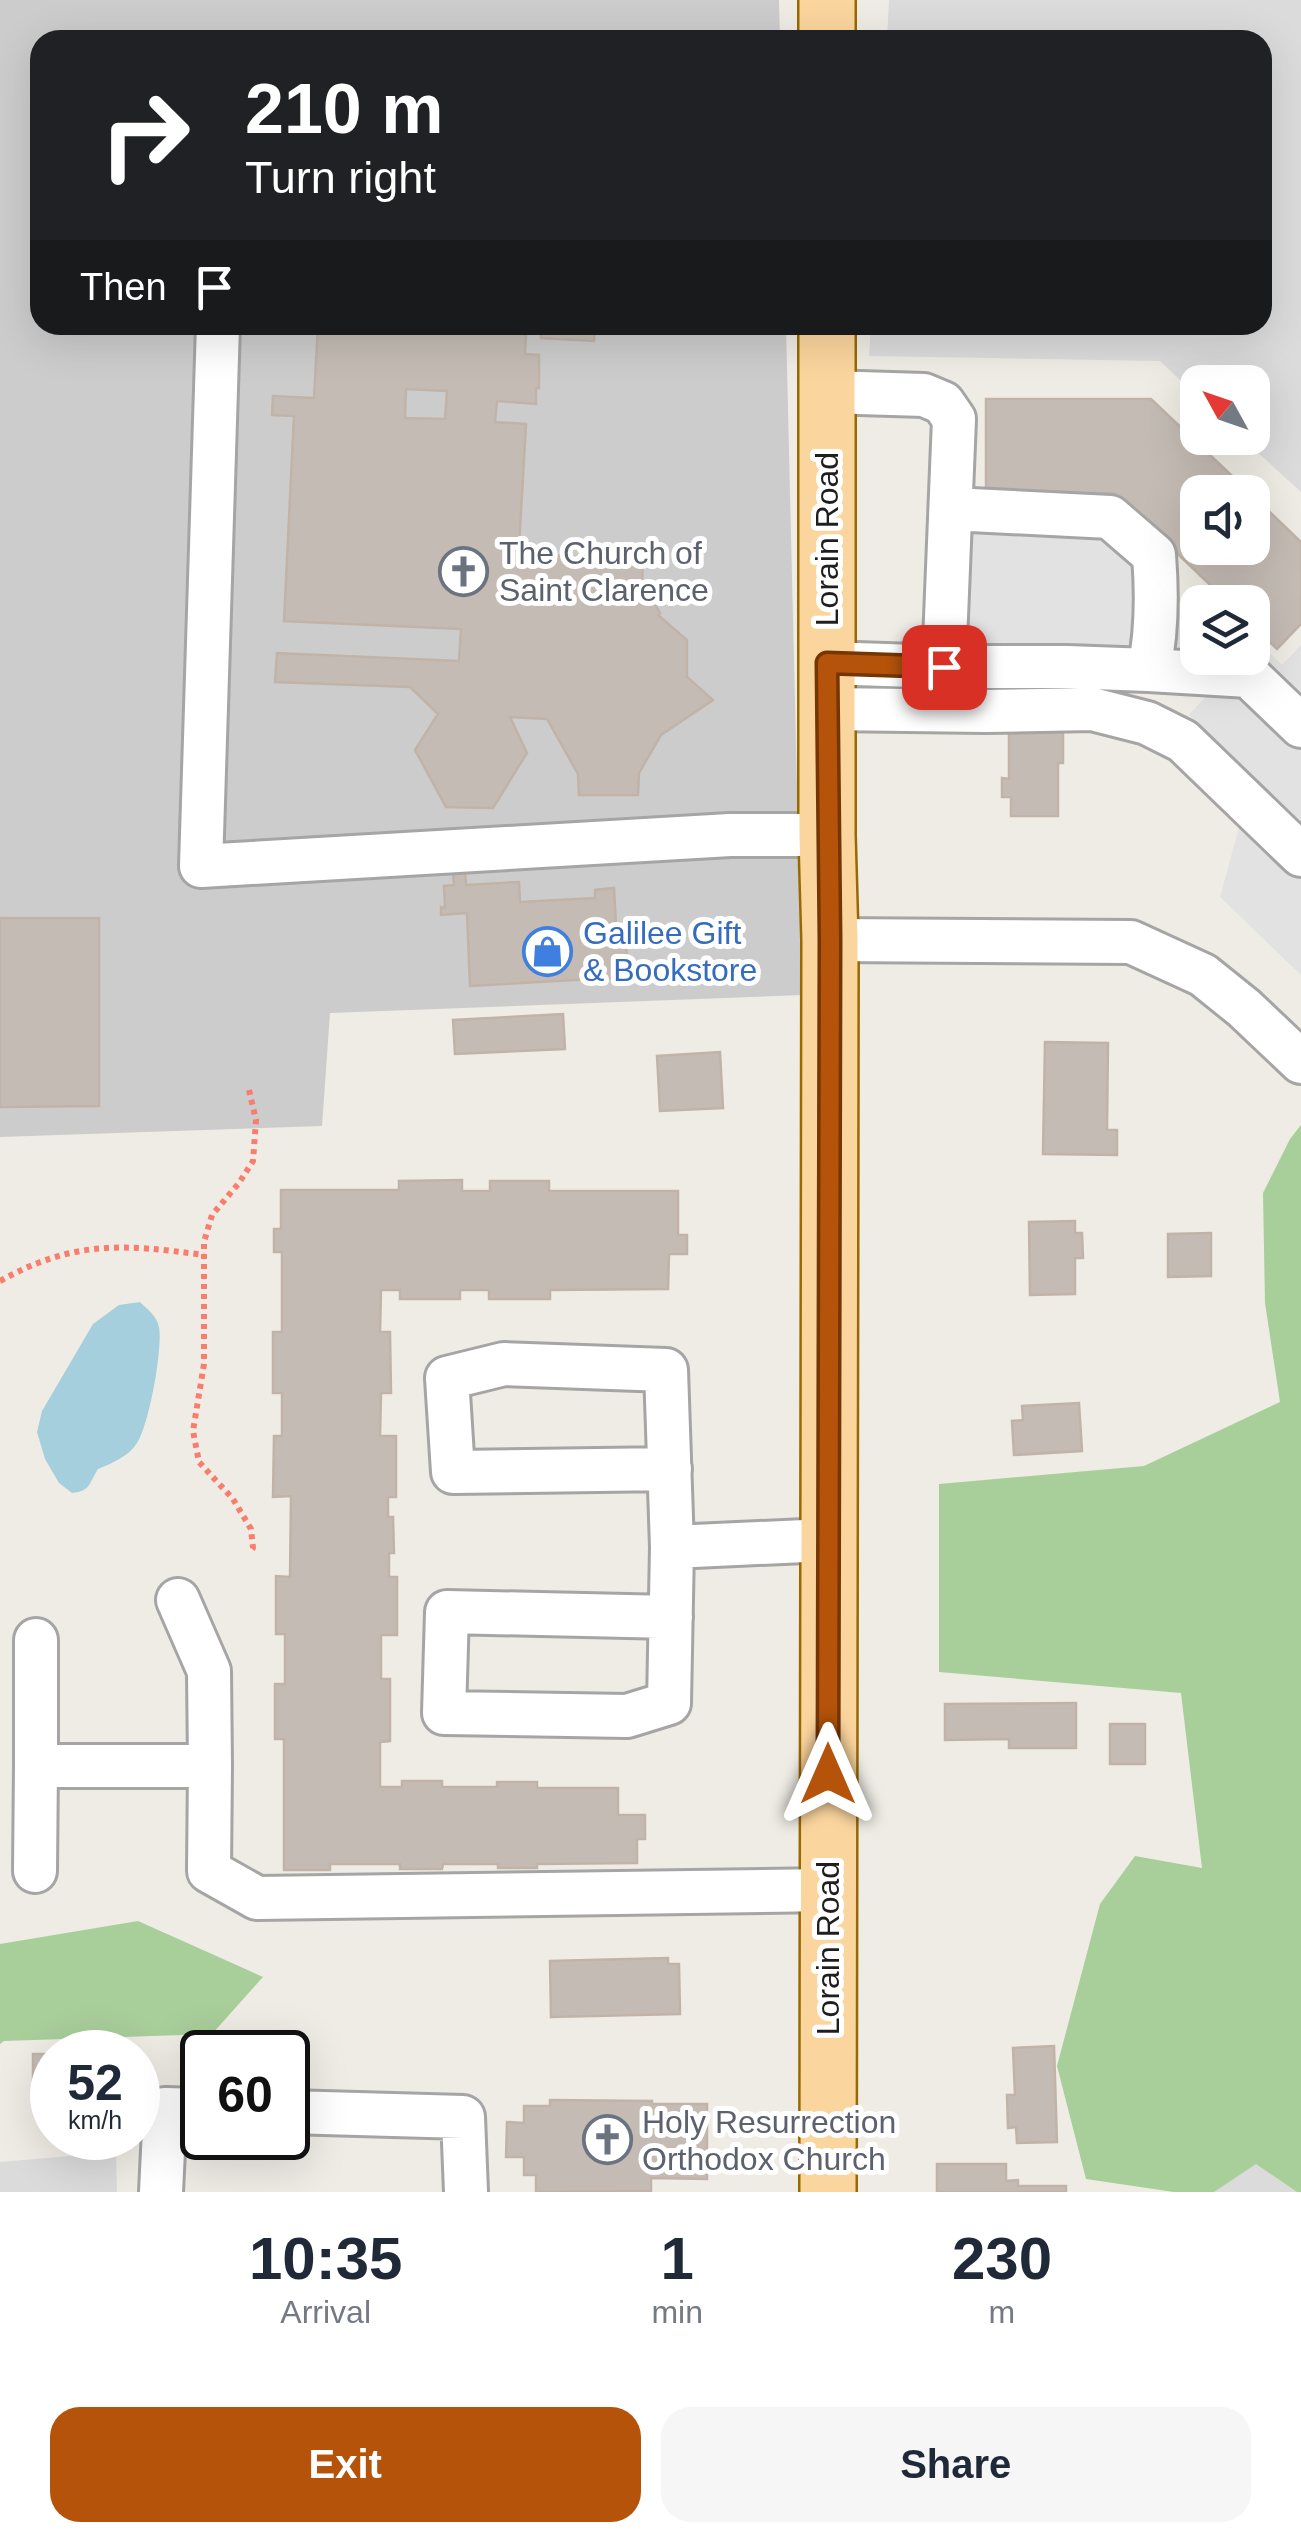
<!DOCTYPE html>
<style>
body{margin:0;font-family:Arial,sans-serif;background:#f6f6f7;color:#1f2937;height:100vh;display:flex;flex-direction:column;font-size:38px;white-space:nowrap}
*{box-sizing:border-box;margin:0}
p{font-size:32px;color:#747a83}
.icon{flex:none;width:55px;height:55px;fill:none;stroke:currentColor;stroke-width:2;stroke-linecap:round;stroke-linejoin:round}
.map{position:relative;height:2192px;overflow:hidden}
.sheet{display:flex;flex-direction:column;background:#fff;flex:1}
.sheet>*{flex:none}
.hud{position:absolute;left:30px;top:30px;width:1242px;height:305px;border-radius:30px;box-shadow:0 10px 40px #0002;background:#202124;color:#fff;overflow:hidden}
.needle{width:65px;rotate:310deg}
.buttons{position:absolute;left:1180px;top:365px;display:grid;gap:20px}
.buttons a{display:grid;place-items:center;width:90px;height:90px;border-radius:20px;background:#fff;box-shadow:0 10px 40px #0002;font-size:50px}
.speed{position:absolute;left:30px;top:2030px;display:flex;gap:20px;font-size:50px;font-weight:700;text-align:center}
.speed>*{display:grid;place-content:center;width:130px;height:130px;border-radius:50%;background:#fff;box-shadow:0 10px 40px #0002;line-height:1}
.speed small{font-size:25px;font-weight:400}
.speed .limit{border:5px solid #111;border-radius:15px;background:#fff;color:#111}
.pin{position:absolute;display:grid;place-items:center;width:85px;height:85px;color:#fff;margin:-42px;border-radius:20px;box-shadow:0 5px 15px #0006}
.me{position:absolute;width:110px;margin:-55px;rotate:0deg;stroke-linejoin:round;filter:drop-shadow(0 0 8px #0008)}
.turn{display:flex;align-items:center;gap:35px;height:210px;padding:0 50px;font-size:45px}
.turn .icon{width:130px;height:130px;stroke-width:2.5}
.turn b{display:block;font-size:70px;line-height:85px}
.then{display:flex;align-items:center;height:95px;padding:0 50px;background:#0003;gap:20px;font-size:38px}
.eta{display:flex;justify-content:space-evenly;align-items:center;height:170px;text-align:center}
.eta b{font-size:60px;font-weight:700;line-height:70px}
.cta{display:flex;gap:20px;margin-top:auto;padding:20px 50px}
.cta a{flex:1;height:115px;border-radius:30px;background:#b45309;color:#fff;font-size:40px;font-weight:700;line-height:115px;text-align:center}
.cta a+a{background:#f6f6f7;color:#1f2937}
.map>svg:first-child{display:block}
</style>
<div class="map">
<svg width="1301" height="2192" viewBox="0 0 1301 2192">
<rect width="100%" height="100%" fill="#efece5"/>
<!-- residential -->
<path fill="#dcdbdb" d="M889,0h412v492l-59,-54h10v-56h-54l-1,14 -37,-35 -291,-5 2,-31h391v-285h-375z
M116,2152l1,40h-117v-30z
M1256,2163l41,29h-83z"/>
<!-- religious -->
<path fill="#ccc" d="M0,0h779l1,40h-740v285h746l16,670 -472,18 -8,113 -322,11z"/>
<!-- forest -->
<path fill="#a8ce9a" d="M1301,1125v1067h-4l-41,-28 -42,28h-40l-88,-13 -29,-113 43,-162 35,-48 67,12 -21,-175 -242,-21v-188l205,-18 136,-64 -15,-99 -2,-110 27,-54z
M138,1921l125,56 -51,57 -208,7 -4,3v-100z"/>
<!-- parking -->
<path fill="#e2e2e2" d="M967,532l135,1 85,81 10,-11 1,55h54l1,-21 29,28 19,-20v330l-81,-78 33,-121 -64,-61 19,-21 -242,-1z"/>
<!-- water -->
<path fill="#a5cfdd" d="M140,1302c7,7 17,14 19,25 4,21 -10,99 -22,116 -9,14 -25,20 -39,26 -9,14 -7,22 -26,24l-13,-10 -14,-24 -8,-27 5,-21 51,-87 26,-19z"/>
<!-- building -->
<path fill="#c4bcb4" stroke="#c1b3a7" stroke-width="2.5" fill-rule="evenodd" d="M318,325h169l-1,8 40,1 -1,20 14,1v33h-3v16l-39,-3 -2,21 31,2 -7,123h12v7l112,7 -1,20 18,32 -2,2 29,25v37l26,23 -52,35 -22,38 -1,22h-59l-1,-21 -31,-55 -37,-2 17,36 -34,55 -47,-1 -31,-57 23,-36 -28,-27 -135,-5 2,-29 182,8 2,-32 -177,-8 10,-205 -22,-1 1,-19 41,2zM406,389l41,2 -2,28 -40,-1z
M541,325h54l-1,16 -53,-3z
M986,399h165l98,93h-51v56h54v-53l49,47v82l-24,25 -25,-24v-23h-24l-114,-109 -128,1z
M1009,732h54v31h-5v53h-47v-19h-9v-19l7,1z
M465,872l1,13 53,-3 1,20 75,-4v-8l19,-2 2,37h9l3,52 -158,9 -3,-73 -26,2v-8l4,1 -1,-22 10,-1 -1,-12z
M0,918h99v188l-99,1z
M563,1014l2,35 -110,5 -2,-34z
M1045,1042l63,1 -1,87h10v25l-74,-1z
M720,1052l3,56 -63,3 -3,-55z
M462,1180v11h28v-10h59v10h129v44h9v19h-18l-1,35 -118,1v9h-61v-9h-29v9h-60v-9h-19l-1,42h10l1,61h-10l-1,43h16v61h-8v20h5l1,36h-5v24h8v58h-16v44h9v62l-10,1v45h22v-6h40v6h55v-5h40v6h81v27h27v24h-8v24l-100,1v4h-39v-4h-55l-1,5h-42v-5h-70v6h-46v-131h-9v-55h10v-50h-9v-58l14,1 1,-81 -18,1 1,-61h8v-43h-9v-61h9v-80h-8v-23h7v-39h118v-9z
M1075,1221v12h7l1,25h-8v36l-45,1 -1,-73z
M1211,1233v43l-43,1v-43z
M1079,1403l3,48 -68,4 -2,-34 11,-1 -1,-14z
M1076,1703v45h-67v-9l-64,1v-36z
M1110,1724h35v40h-35z
M668,1958v6h11l1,50 -129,3 -1,-56z
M1054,2046l3,96 -40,1 -1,-16 -8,1 -1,-33h8l-2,-47z
M33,2054h19v37l-19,-1z
M550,2100l102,1v3h55v75l-56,-1v13l-115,1v-17h-12v-18h-18l1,-35 17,1v-17h26z
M937,2164h69v17l12,-1v6h48v6h-129z"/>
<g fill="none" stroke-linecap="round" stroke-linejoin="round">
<defs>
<path id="minor" d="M218,325l-17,541 529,-31h97
M827,392l97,3 19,8 11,16 -10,248 -117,-4
M944,667h123l82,3c8,-38 8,-77 5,-115l-44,-38 -159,-8
M1149,670l100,6 52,50
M827,709l159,2 106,-2 55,14 36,18 118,114
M830,940l301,2 72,33 41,33 57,54
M670,1469l-217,3 -6,-94 57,-14 162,6 6,177
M178,1600l31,71 1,95
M671,1617l-224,-5 -3,101 183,3 42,-13 3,-156 155,-7
M36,1766v-126
M35,1871l1,-105h174l-1,105 48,27 571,-8
M288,2112l175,5 3,75
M161,2192l4,-83 37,1"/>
<path id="major" d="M827,40v-40
M827,325v510l3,105 -2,1252"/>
</defs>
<!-- minor casing -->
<use href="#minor" stroke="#a5a5a5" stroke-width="48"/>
<!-- major casing -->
<use href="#major" stroke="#986901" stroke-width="60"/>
<!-- path -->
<path stroke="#f97d6c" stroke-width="6" stroke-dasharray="5 5" stroke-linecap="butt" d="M249,1090l7,30 -3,41 -14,22 -27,32 -8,27v122l-11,67 6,31 34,37 18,30 2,19 -3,3
M0,1281c74,-41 123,-37 204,-26"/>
<!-- minor -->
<use href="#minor" stroke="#fff" stroke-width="42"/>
<!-- major -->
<use href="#major" stroke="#fbd59e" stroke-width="55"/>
</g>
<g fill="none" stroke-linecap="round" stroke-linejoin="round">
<defs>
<path id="route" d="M828,1774l2,-834 -3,-277 117,4"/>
</defs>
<!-- route casing -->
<use href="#route" stroke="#753606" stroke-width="25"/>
<!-- route -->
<use href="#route" stroke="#b45309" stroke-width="18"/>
</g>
<!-- icons -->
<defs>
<symbol id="church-ring" viewBox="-11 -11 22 22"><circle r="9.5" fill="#fff" stroke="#6b7280" stroke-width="1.5"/><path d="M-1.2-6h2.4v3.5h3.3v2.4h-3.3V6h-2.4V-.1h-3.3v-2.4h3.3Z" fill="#6b7280"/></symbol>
<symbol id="shop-ring" viewBox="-11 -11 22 22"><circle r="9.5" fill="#fff" stroke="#3f7fe0" stroke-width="1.5"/><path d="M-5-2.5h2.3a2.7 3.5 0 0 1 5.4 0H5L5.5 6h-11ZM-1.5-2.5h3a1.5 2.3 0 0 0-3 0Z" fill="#3f7fe0"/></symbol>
</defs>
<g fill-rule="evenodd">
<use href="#church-ring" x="436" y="544" width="55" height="55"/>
<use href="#shop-ring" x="520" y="924" width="55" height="55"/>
<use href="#church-ring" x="580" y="2112" width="55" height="55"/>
</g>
<g text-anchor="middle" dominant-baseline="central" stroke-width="10" stroke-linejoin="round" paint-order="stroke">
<!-- street labels -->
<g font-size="32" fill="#1e1e1e" stroke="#fff">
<text transform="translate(827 539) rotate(-90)">Lorain Road</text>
<text transform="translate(828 1948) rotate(-90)">Lorain Road</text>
</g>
<!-- worship labels -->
<g font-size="32" fill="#5b616d" stroke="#fff" text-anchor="start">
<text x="499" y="553">The Church of<tspan x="499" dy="37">Saint Clarence</tspan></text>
<text x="642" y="2122">Holy Resurrection<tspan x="642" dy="37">Orthodox Church</tspan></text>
</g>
<!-- shop labels -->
<g font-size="32" fill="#366cbe" stroke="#fff" text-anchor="start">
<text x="583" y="933">Galilee Gift<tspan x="583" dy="37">&amp; Bookstore</tspan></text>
</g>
</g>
</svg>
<div class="buttons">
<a><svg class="needle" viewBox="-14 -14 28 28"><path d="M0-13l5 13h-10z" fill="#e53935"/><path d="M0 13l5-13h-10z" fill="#747a83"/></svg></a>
<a><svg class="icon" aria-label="sound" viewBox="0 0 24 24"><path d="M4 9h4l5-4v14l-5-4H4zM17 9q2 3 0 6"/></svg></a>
<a><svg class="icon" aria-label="layers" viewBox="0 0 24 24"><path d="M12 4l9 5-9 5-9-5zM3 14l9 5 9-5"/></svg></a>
</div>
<div class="speed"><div>52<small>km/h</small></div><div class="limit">60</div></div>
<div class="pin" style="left:944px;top:667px;background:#d93025"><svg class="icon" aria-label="arrive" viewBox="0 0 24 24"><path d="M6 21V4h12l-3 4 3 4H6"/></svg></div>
<svg class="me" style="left:828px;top:1774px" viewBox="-20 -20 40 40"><path d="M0-17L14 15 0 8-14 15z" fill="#b45309" stroke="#fff" stroke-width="4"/></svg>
<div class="hud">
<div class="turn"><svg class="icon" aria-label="right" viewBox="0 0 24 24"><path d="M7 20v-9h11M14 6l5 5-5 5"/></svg><div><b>210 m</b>Turn right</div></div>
<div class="then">Then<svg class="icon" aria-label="arrive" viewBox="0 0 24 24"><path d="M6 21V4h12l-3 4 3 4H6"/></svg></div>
</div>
</div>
<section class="sheet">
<div class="eta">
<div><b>10:35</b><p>Arrival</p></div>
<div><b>1</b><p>min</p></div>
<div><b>230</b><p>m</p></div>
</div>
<div class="cta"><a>Exit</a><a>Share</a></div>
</section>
